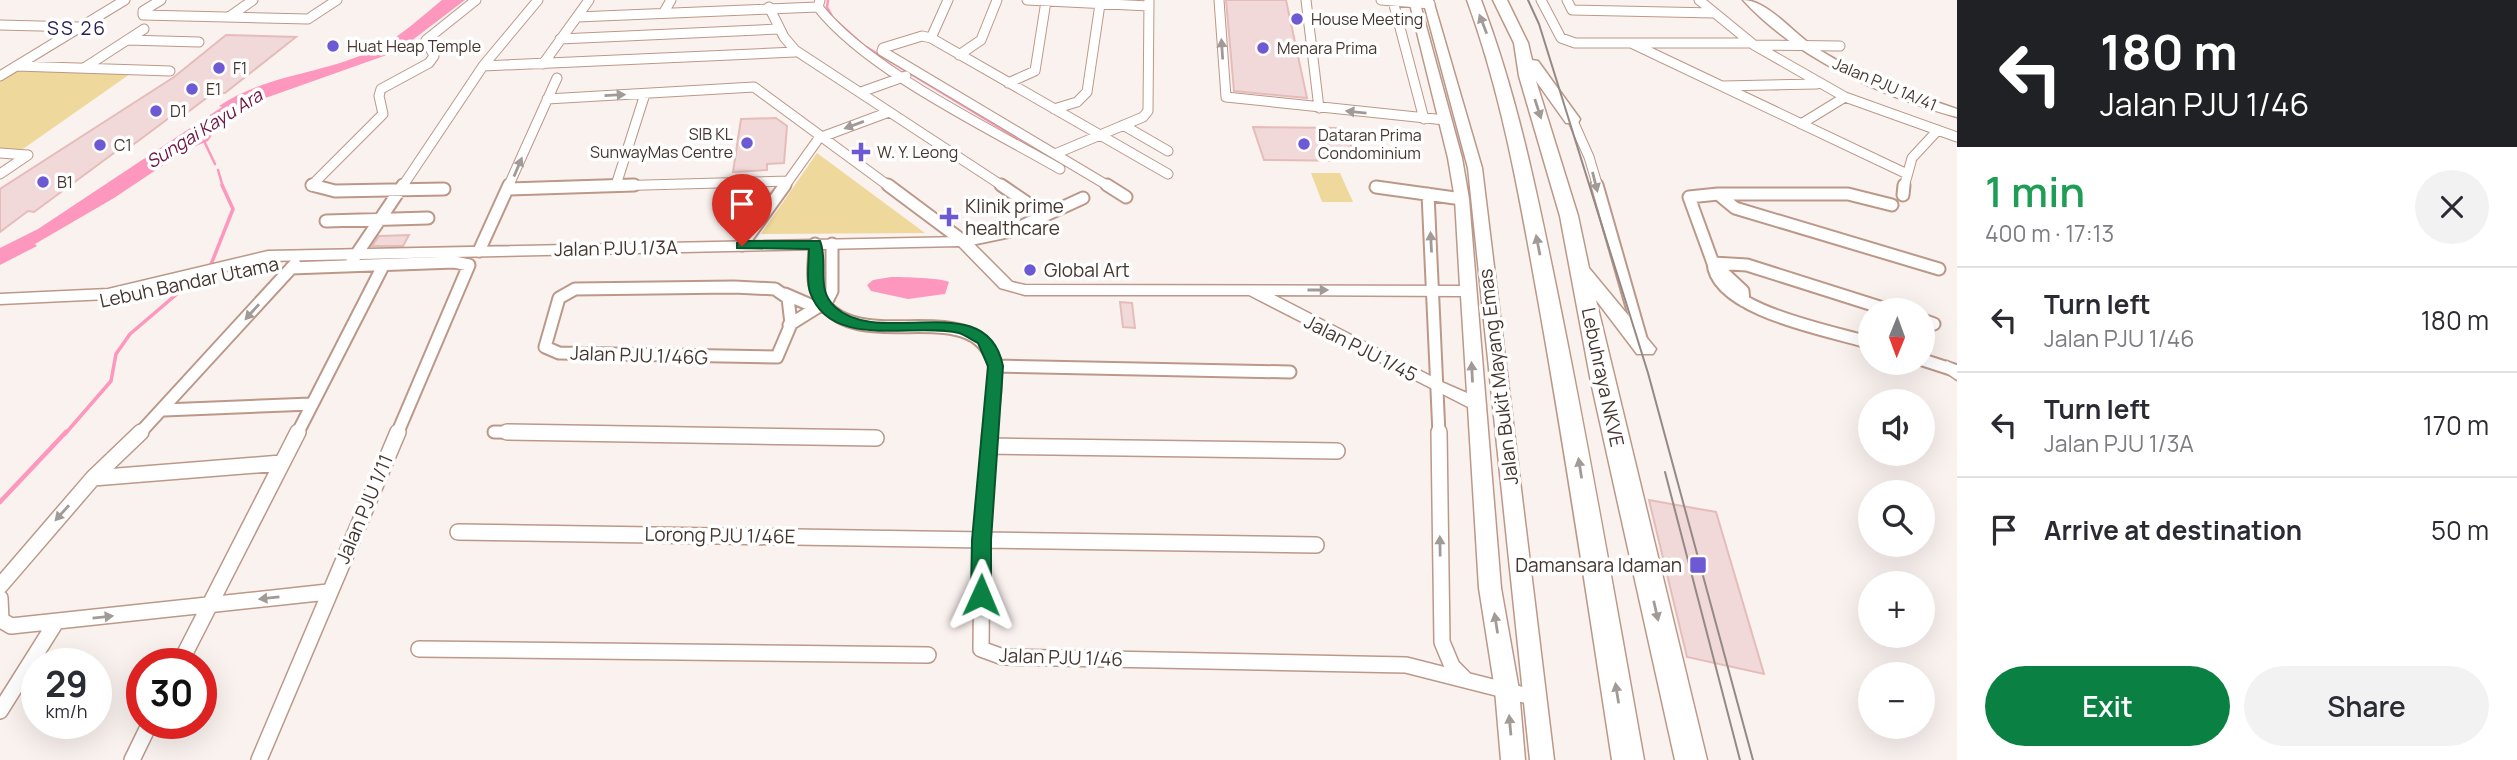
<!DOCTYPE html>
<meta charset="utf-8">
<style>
body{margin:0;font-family:Manrope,sans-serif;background:#f2f2f3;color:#2b2b33;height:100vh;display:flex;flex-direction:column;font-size:26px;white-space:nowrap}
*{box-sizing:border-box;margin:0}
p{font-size:23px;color:#7c7c81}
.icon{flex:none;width:38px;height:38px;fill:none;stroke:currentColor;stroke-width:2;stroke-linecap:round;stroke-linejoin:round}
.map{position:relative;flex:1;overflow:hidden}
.panel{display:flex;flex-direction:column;background:#fff;width:560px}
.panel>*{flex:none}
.hud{background:#202124;color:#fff;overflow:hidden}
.needle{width:46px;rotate:181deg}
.tools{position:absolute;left:1858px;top:298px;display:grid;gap:14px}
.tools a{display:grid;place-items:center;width:77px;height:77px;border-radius:50%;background:#fff;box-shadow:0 7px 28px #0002;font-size:35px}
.speed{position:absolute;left:21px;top:648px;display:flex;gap:14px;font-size:35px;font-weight:700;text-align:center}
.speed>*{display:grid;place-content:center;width:91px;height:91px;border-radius:50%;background:#fff;box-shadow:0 7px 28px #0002;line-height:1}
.speed small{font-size:18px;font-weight:400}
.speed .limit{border:10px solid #d22;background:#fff;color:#111}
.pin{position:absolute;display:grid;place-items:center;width:60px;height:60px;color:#fff;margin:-72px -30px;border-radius:50% 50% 50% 0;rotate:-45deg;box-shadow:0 0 7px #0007}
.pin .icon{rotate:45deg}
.me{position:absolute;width:77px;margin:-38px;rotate:1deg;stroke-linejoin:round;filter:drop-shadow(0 0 5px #0008)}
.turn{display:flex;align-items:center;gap:24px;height:147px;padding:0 28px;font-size:32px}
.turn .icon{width:91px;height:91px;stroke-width:2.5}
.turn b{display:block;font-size:49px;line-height:60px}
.round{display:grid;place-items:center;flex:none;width:74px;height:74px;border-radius:37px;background:#f2f2f3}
.headline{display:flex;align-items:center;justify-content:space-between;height:119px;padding:0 28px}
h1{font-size:42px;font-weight:600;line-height:52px;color:#1e9e55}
.button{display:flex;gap:14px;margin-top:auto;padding:14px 28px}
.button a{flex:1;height:80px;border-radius:42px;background:#0b8043;color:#fff;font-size:28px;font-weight:600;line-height:80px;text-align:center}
.button a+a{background:#f2f2f3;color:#2b2b33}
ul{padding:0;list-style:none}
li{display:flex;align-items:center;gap:21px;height:105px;padding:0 28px;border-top:2px solid #e1e1e2}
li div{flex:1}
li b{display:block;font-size:26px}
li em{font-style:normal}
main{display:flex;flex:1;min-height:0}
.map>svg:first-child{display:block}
</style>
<main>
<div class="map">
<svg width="1957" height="760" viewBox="0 0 1957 760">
<rect width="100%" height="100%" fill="#faf2ef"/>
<!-- green -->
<path fill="#eed89b" d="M16,71l114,3 -110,77 -20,-1v-69z
M817,153l108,80 -164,1z
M1311,173h29l13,29h-31z"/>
<!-- water -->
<path fill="#fd97bd" d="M442,0h23l-67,51 -141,50 -39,25 -10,15 -22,9 -72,48 -79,46 2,2 -37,19v-17l38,-19 184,-122 -3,-1c47,-32 106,-32 157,-57 24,-12 45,-32 66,-49z
M891,277c12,0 51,1 58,5l-4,12 -37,5 -37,-8 -4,-6 6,-5z"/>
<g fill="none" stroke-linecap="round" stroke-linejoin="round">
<!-- stream-far2 -->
<path stroke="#fd97bd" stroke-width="2.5" d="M828,0l-1,7 6,11 30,27 190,115
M204,141l11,23
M218,170l5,17"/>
<!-- stream-far1 -->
<path stroke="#fd97bd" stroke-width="3.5" d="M210,267l23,-58 -11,-24
M65,434l46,-53 5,-27 14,-20 68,-58"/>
<!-- stream -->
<path stroke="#fd97bd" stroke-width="4.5" d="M0,502l66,-70"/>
</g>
<!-- building -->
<path fill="#f0d9d8" stroke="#e6bcbb" stroke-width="2" d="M1226,0h60l21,98 -73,-7z
M226,35l70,2 -71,56h-12l-29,22h-11l-47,35h-8l-84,62 -6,-1 -28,21v-43l174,-112z
M776,118l11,8 -3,37 -17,1v6l-34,2 8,-53z
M1253,127l90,1 15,33 -94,-1z
M409,235l-6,11h-31l7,-10z
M1120,302l12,1 3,25 -12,-1z
M1649,500l67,12 48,162 -77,-17z"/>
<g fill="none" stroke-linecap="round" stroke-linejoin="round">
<defs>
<path id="street-far2" d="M820,0l-2,7c49,63 171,121 242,162
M1027,0l122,6
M1219,0l7,97 219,23
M1306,0l13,108
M1381,0l49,4
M1541,0l20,38 14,5h176
M1567,0l5,10 142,3
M1699,0l55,45 91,52 112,40
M1393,1l31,118
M769,7l15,30 11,13 209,137
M664,12l7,-12
M143,15l165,4 29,-19
M143,15v-4l18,-11
M229,17l24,-17
M577,17l241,-10
M0,25l79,2
M931,38l17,-38
M560,39l218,-10
M127,40l72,2
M1631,43l274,130
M1755,45l85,1
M959,55l22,-15 16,-40
M543,64l46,-64
M16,66l154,5
M483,66l312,-14
M84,68l60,-39
M0,76l125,-76
M1008,83l27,-12 11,-70
M1723,86l94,-2
M861,92l45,-16
M547,99l207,-12 136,100
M1054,109l23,-7 10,-10 13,-88
M1572,119l17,38 9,30
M1801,124l44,-27
M1123,125l45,26
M0,153l27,2
M1055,154l88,-37 5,-6 1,-111
M0,174l28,-19
M616,185l29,-91
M317,187l-6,-1 72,-72 -4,-18 2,-7 48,-26 5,-7 -8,-16 50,-40
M402,187l81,-121 55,-66
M508,187l49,-109
M573,187l215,-6
M784,187l35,-49 70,-26
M1110,187l-228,-136 1,-3 39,-12 9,2 237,136
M1904,187l8,-29 26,-28"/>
<path id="street-far1" d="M312,185l23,6 109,-2
M888,185l75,56 48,-10 72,-33
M1001,185l44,30
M1107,185l19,12
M1597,185l45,157
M1376,187l86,12
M509,189l125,-4
M1428,194l11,240
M1718,194l17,14 204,61
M1903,195l1,-10
M326,221l102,-3
M815,244c0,15 -4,34 2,48 32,72 158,-4 177,73 5,16 -3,51 -4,69
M742,245l43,-60
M479,251l30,-66
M352,261l51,-76
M1713,263c3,48 119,68 158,80
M1713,263l34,2 142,45
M291,268l163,-6 15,3 -72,169
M734,287l41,2 13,9 3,26 -14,33 -218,-4 -14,-6 14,-49 16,-9z
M785,294l30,13
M1744,301l-1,-10 -30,-28 -24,-66 29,-3h130l44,11
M826,303l6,-12v-47
M1923,320l11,4
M789,325l32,-20
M1923,360l34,11
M995,366l295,6
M164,410l147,-6
M494,432l125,2
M139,434l156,-170
M297,434l86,-168"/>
<path id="street" d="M507,432l369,6
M990,432l-8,108 -1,109 22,8 403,8 130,33
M1439,432l3,210 10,24 13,13
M989,446l348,5
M93,478l188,-15
M458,532l858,13
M0,586l93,-108 48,-46
M0,598l1,22 10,6 317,-34
M419,649l509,6
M180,663l118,-231
M0,711l56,-89
M132,760l18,-37
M259,760l139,-328"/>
<path id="secondary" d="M1409,0h10l43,158 7,41 32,389 18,102 6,70h-24l-6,-70 -16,-102 -11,-181 -219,-112h-224l-25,-7 -41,-42 -691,15 -160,38 -108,5v-10l108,-5 160,-38 695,-14 5,1 44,44 13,3 435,1 -5,-87 -7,-41zM1274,295l187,1 6,97 -23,-10z
M1423,0h10l49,168 72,592h-24l-62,-592z
M1743,0c23,0 47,29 66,43 45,31 97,49 148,66v8c-75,-20 -161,-59 -214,-117z
M1947,361l10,5v14l-19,-13z"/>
<path id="highway" d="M1467,0h14c36,94 56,193 76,291 32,156 59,313 87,469h-32c-24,-156 -47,-311 -75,-466 -18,-100 -35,-199 -70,-294z
M1493,0h14l21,43 4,17 6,1 42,58 -2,4h-12l-30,-42 42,135 11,52 67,81 -3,5h-16l-41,-54 111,460h-32l-84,-378 -31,-166 -41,-140 -5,-33z"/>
</defs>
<!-- street-far2 casing -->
<use href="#street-far2" stroke="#bc9889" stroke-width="11"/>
<!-- street-far1 casing -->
<use href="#street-far1" stroke="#bc9889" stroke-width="15"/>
<!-- street casing -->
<use href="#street" stroke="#bc9889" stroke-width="18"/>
<!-- secondary casing -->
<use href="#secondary" stroke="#bc9889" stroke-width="3"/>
<!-- highway casing -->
<use href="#highway" stroke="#bc9889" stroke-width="3"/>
<!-- street-far2 -->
<use href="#street-far2" stroke="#fff" stroke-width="9"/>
<!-- street-far1 -->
<use href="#street-far1" stroke="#fff" stroke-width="11"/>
<!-- street -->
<use href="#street" stroke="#fff" stroke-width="15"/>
<!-- secondary -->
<use href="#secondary" fill="#fff" fill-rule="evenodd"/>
<!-- highway -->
<use href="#highway" fill="#fff" fill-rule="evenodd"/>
<!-- tram -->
<path stroke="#958984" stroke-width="2" d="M1528,0l11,24 109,349 105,387
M1665,472l75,288"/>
</g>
<!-- one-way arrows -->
<defs><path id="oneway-solid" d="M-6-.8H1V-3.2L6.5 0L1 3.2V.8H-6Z" transform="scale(1.75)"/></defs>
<g fill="#a29a97">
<use href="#oneway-solid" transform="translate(1483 24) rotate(-111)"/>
<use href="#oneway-solid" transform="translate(1222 49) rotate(-94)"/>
<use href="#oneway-solid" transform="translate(615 95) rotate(-3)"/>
<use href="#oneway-solid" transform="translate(1538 109) rotate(72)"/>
<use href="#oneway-solid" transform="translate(1356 112) rotate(-174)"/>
<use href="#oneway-solid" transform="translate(854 125) rotate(160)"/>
<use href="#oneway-solid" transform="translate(518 167) rotate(-67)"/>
<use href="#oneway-solid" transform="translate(1595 182) rotate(76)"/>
<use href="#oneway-solid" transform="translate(1431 242) rotate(-93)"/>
<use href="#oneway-solid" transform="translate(1538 245) rotate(-101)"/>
<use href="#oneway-solid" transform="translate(1318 290)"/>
<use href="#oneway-solid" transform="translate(252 312) rotate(132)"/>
<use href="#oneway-solid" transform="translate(1472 372) rotate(-93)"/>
<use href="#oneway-solid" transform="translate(1580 468) rotate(-99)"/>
<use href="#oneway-solid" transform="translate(62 513) rotate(132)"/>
<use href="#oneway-solid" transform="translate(1440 546) rotate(-91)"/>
<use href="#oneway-solid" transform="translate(269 598) rotate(174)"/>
<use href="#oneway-solid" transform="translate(1656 611) rotate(77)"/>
<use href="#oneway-solid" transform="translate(103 617) rotate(-6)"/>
<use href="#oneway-solid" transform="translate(1496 623) rotate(-99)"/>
<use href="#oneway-solid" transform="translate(1617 693) rotate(-99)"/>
<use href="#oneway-solid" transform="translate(1510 725) rotate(-95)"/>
</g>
<!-- route -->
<path fill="#0b8043" stroke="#07532c" stroke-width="2" d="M742,241h78c9,22 -5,48 15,66 46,42 152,-21 168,59l-12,174v55l-3,5h-14l-3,-5 1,-55 16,-174 -10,-23c-6,-3 -13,-8 -19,-10 -44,-11 -129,18 -149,-41 -4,-12 -1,-31 -1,-43l-72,-1v-5z"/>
<!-- markers -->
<g fill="#6d59d3" stroke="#fff" stroke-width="2.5">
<circle cx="1297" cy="19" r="7"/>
<circle cx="333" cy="46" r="7"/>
<circle cx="1263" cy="48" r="7"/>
<circle cx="219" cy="68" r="7"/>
<circle cx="192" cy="89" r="7"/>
<circle cx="156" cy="111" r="7"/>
<circle cx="747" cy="143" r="7"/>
<circle cx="1304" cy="144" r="7"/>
<circle cx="100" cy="145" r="7"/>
<path d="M857.5 141.5h7v7h7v7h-7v7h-7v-7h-7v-7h7z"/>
<circle cx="43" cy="182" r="7"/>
<path d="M945.5 206.5h7v7h7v7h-7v7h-7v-7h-7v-7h7z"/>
<circle cx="1030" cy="270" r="7"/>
<rect x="1689" y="556" width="18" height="18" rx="3.5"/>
</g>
<g text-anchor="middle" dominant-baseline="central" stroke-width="7" stroke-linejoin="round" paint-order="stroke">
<!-- far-poi labels -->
<g font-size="16" fill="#45362f" stroke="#fff" text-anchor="start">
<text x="1311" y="19">House Meeting</text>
<text x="347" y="46">Huat Heap Temple</text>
<text x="1277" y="48">Menara Prima</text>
<text x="233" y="68">F1</text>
<text x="206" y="89">E1</text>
<text x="170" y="111">D1</text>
<text x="733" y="134" text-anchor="end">SIB KL<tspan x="733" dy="18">SunwayMas Centre</tspan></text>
<text x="1318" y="135">Dataran Prima<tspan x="1318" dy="18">Condominium</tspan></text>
<text x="114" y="145">C1</text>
<text x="877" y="152">W. Y. Leong</text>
<text x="57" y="182">B1</text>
</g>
<!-- far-street labels -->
<g font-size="16" fill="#45362f" stroke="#fff">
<text transform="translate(1885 84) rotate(23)">Jalan PJU 1A/41</text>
</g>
<!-- far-water labels -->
<g font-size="18" font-style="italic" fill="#6b123d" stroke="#fff">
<text transform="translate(204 128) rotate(-32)">Sungai Kayu Ara</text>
</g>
<!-- far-quarter labels -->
<g font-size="19" letter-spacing="2" fill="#281e58" stroke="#fff">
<text x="77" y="28">SS 26</text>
</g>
<!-- poi labels -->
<g font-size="19" fill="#45362f" stroke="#fff" text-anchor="start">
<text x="965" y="206">Klinik prime<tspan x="965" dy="22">healthcare</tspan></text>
<text x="1044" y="270">Global Art</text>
<text x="1682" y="565" text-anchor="end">Damansara Idaman</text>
</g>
<!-- street labels -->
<g font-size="19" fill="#45362f" stroke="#fff">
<text transform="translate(616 248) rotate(-1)">Jalan PJU 1/3A</text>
<text transform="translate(189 282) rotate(-12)">Lebuh Bandar Utama</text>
<text transform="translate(1361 348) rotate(27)">Jalan PJU 1/45</text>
<text transform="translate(639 355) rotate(2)">Jalan PJU 1/46G</text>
<text transform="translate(1498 377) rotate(-97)">Jalan Bukit Mayang Emas</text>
<text transform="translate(1603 377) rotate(78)">Lebuhraya NKVE</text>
<text transform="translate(364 509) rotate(-67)">Jalan PJU 1/11</text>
<text transform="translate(720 535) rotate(1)">Lorong PJU 1/46E</text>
<text transform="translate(1061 657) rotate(2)">Jalan PJU 1/46</text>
</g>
</g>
</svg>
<div class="tools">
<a><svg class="needle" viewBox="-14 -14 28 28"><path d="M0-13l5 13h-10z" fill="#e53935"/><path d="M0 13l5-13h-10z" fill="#7c7c81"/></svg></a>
<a><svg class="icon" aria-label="sound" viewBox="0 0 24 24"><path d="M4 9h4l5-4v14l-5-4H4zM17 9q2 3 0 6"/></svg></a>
<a><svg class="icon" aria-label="search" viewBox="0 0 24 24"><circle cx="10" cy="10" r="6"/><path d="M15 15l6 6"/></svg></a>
<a>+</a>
<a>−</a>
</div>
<div class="speed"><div>29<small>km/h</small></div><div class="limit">30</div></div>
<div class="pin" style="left:742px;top:246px;background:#d93025"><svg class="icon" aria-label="arrive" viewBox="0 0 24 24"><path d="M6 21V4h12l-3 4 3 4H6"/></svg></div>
<svg class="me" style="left:981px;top:595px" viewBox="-20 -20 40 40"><path d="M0-17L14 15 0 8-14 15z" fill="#0b8043" stroke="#fff" stroke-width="4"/></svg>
</div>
<section class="panel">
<div class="hud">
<div class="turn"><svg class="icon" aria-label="left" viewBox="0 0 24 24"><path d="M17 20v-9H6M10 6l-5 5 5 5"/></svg><div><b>180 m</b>Jalan PJU 1/46</div></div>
</div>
<div class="headline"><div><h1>1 min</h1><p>400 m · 17:13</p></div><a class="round"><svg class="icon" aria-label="close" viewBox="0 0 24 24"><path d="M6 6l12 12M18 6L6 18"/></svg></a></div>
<ul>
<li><svg class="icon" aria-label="left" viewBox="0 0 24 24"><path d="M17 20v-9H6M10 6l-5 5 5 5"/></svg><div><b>Turn left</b><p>Jalan PJU 1/46</p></div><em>180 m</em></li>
<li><svg class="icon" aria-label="left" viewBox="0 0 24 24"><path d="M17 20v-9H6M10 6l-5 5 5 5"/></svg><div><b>Turn left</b><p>Jalan PJU 1/3A</p></div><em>170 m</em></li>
<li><svg class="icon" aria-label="arrive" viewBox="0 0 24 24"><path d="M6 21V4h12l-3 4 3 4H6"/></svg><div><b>Arrive at destination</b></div><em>50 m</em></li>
</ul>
<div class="button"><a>Exit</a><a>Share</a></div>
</section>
</main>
